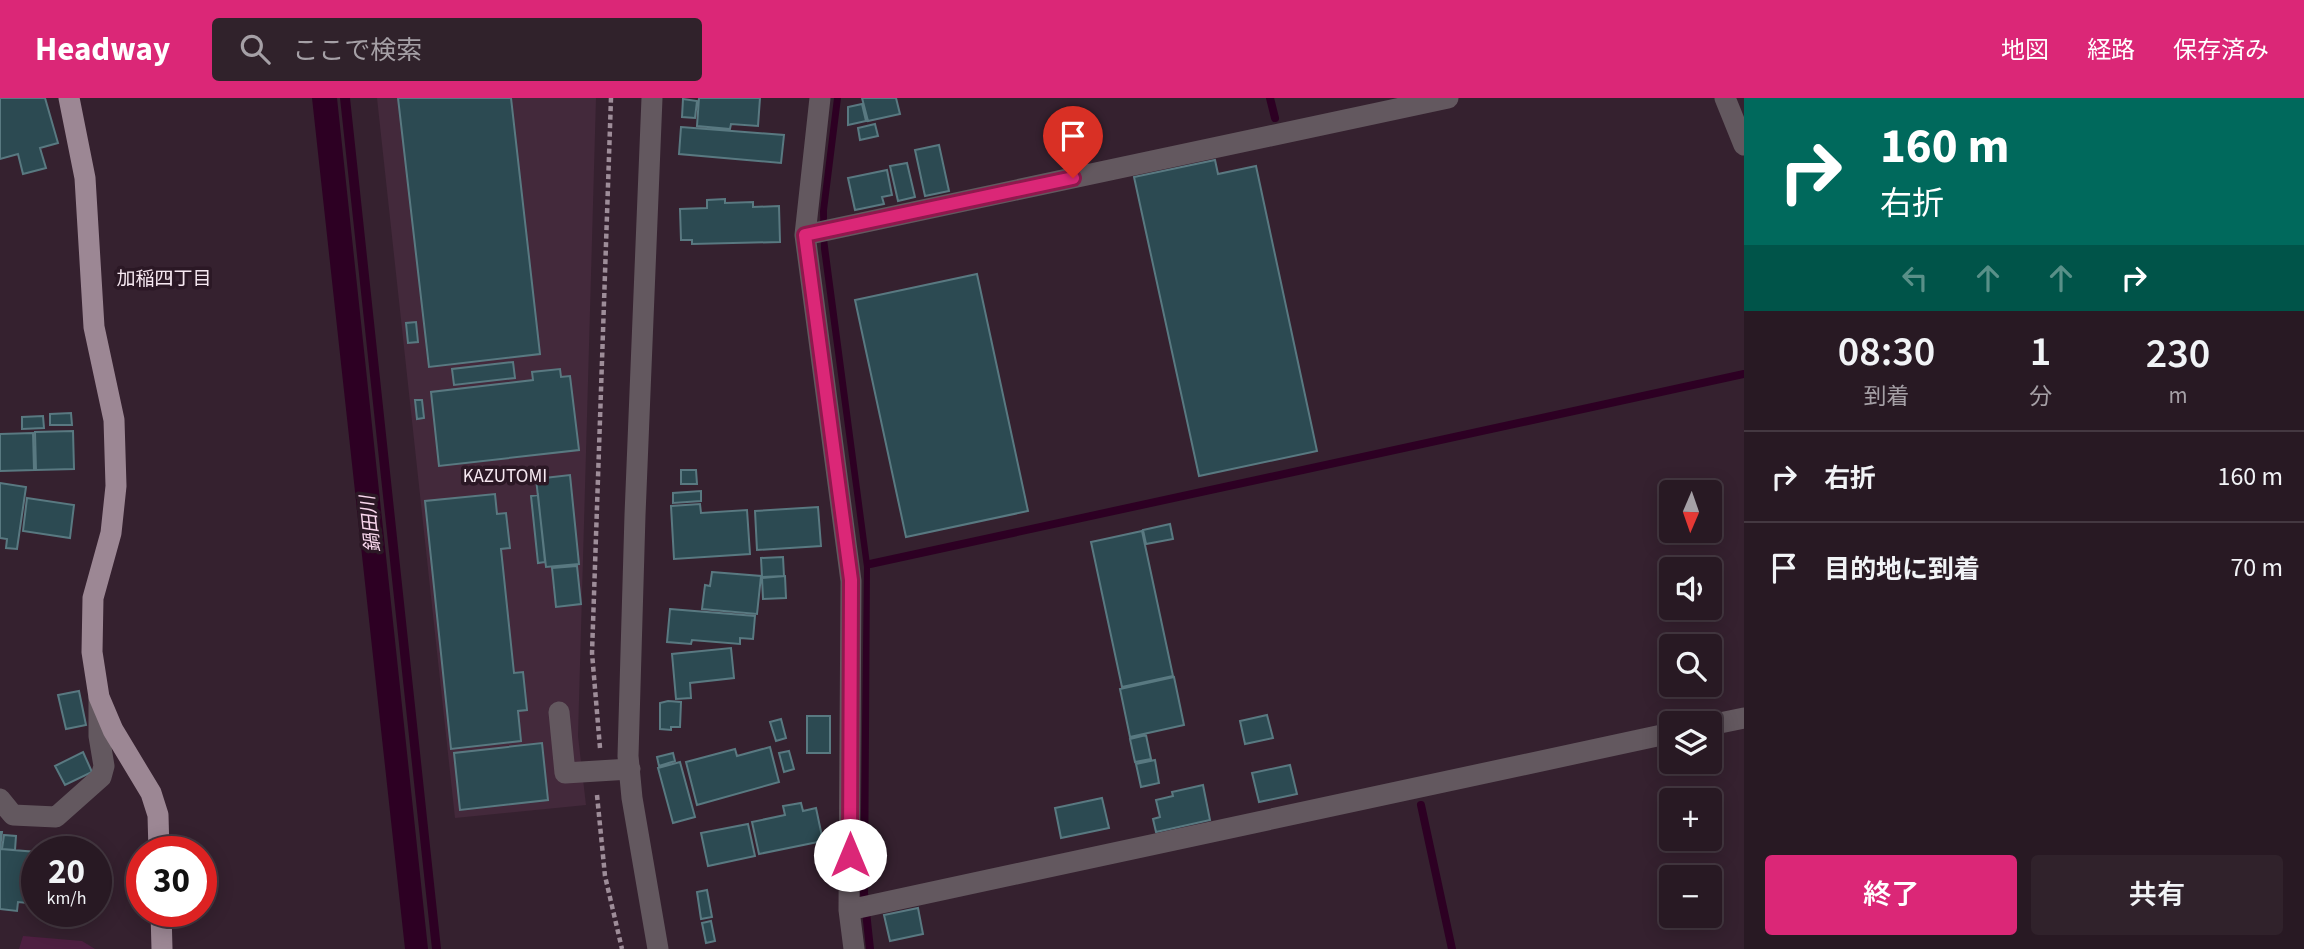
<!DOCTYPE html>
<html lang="ja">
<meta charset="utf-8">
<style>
body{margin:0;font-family:"Source Sans 3","Noto Sans JP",sans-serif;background:#30222b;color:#f1f3f6;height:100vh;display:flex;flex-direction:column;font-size:26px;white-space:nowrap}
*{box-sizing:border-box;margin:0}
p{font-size:23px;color:#a5a0a6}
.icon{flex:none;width:38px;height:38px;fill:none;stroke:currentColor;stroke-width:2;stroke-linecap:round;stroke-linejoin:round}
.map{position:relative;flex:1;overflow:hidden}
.drawer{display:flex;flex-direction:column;background:#281923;width:560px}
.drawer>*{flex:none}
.banner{background:#00695c;color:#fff;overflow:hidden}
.needle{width:46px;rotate:182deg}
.tools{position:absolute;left:1659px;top:382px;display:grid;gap:14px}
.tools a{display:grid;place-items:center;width:63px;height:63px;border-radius:7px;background:#281923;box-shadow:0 4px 18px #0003,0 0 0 2px #443841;font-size:35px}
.speed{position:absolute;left:21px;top:738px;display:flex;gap:14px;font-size:35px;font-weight:700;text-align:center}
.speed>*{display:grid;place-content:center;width:91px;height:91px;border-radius:50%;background:#281923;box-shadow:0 4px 18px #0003,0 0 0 2px #443841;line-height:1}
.speed small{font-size:18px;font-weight:400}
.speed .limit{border:10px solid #d22;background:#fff;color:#111}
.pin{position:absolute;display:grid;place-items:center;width:60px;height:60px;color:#fff;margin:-72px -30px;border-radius:50% 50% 50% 0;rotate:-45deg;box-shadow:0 0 7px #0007}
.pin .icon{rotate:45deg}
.me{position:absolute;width:77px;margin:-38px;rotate:0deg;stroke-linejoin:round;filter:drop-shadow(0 0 5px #0008)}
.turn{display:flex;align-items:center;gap:24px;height:147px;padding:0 21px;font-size:32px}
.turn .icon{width:91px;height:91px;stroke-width:2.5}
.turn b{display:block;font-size:49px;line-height:60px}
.lanes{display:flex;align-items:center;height:66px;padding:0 21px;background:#0003;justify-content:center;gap:35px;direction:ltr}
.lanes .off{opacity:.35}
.eta{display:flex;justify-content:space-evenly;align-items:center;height:119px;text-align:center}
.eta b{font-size:42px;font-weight:600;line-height:49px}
.button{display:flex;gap:14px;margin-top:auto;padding:14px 21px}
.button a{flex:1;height:80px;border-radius:7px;background:#db2777;color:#fff;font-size:28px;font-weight:600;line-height:80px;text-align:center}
.button a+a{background:#30222b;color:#f1f3f6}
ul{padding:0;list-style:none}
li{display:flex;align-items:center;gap:21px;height:91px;padding:0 21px;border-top:2px solid #443841}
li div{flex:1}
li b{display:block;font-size:26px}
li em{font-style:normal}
header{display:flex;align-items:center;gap:42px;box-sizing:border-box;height:98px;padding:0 35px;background:#db2777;color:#fff}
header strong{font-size:33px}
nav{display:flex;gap:38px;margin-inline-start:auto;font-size:24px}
.search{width:490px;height:63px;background:#30222b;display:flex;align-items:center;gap:18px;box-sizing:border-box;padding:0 24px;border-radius:7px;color:#a5a0a6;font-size:26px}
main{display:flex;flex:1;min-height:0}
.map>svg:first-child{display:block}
</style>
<header>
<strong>Headway</strong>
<div class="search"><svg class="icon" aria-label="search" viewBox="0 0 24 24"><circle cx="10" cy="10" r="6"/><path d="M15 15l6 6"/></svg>ここで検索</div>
<nav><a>地図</a><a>経路</a><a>保存済み</a></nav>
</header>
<main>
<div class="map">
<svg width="1744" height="851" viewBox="0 0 1744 851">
<rect width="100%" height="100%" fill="#35212f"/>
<!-- built -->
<path fill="#43293b" d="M377,0h219l-18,638 8,69 -131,13z"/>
<!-- green -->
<path fill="#4e1f41" d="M23,838l59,5 13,8h-76z"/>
<!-- water -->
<path fill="#2d0023" d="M312,0h25l91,851h-23z
M340,0h10l91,851h-9z
M834,0h7l-14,112v29l43,325 -2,329 6,56h-8l-6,-56 4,-326 -43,-318 -1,-38z"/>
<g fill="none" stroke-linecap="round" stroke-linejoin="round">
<!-- stream -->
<path stroke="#2d0023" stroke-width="8" d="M1270,0l5,20
M870,466l874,-190
M1421,707l31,144"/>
</g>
<!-- building -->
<path fill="#2c4a52" stroke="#597981" stroke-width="2" d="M0,0h45l13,45 -18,5 6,20 -23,6 -5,-20 -18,5z
M398,0h113l29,256 -111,13z
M699,0h61l-2,28 -27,-2 -1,5 -33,-3z
M862,0h34l4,16 -32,7z
M683,1l14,2 -2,17 -13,-1z
M862,6l4,17 -18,4v-18z
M875,26l3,12 -18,4 -2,-12z
M681,29l103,8 -3,28 -102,-9z
M939,47l10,46 -24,5 -10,-46z
M1215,62l3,14 38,-8 61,285 -118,25 -65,-299z
M907,65l8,34 -17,4 -8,-35z
M887,72l5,25 -10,2 2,7 -29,6 -7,-32z
M725,101v4l28,-1v5l26,-1 1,36 -88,2v-4h-11l-1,-31 27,-1v-8z
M977,176l51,237 -122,26 -51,-237z
M416,224l2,20 -10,1 -2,-20z
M513,264l2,16 -61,7 -2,-16z
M560,271l1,8 9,-1 9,74 -140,16 -8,-74 102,-12 -1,-8z
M415,302h7l2,18 -7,1z
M71,315l1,12h-22v-11z
M43,318l1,12 -22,1v-12z
M73,333l1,38 -38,1 -1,-38z
M33,335l1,37 -34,1v-37z
M681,372h15l1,14h-16z
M570,377l9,89 -33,3 -10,-88z
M0,385l26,4 -9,62 -11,-1 1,-9 -7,-1z
M701,393v10l-28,2v-10z
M495,396l2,20 9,-1 4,35 -9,1 13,124 9,-1 4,38 -9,1 3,30 -70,8 -26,-248z
M538,397l7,67 -7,1 -7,-67z
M27,400l47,7 -4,33 -47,-7z
M700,406l1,9 46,-3 3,44 -76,5 -3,-53z
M818,409l3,39 -64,4 -2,-39z
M1170,426l3,15 -27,5 -3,-14z
M1142,433l31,145 -51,11 -31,-145z
M783,459l1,19 -22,1 -1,-19z
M577,468l4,38 -25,3 -4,-39z
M712,474l49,4 -4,38 -55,-5 3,-24 5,1z
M785,478l1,22 -23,1 -1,-21z
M670,511l85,7 -2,23 -13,-1v6l-48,-4 -1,4 -24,-2z
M731,550l3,30 -44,5 1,15 -15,1 -4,-45z
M1174,579l10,48 -54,12 -10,-48z
M79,593l7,34 -20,4 -8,-34z
M668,603l13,1 -1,25h-9v3l-11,-1v-26z
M1267,617l6,23 -28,6 -5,-23z
M807,618h23v37h-23z
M781,621l5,19 -10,3 -6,-19z
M1146,637l5,24 -16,3 -5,-23z
M542,645l6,57 -88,10 -6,-57z
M770,649l9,35 -82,23 -11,-43 49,-13 2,7z
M789,653l5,18 -10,3 -5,-19z
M83,654l9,20 -27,13 -10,-19z
M673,655l2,8 -16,5 -2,-9z
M1155,662l4,23 -18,4 -5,-23z
M680,664l15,55 -22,6 -15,-55z
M1290,667l7,29 -38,8 -7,-29z
M1203,687l7,35 -54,12 -3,-13 7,-2 -4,-17 17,-4 -1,-4z
M1102,700l7,30 -48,10 -6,-30z
M801,705l2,8 13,-3 7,33 -64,13 -7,-32 33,-7 -2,-9z
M748,726l7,32 -47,10 -7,-33z
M0,734h2l-2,17 37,3v52l-19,-2 -1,9 -17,-2z
M4,737l12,1 -1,14 -13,-1z
M707,792l5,27 -11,2 -4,-27z
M918,810l5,26 -33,7 -6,-26z
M711,823l4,20 -9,2 -4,-20z"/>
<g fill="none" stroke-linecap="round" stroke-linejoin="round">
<!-- path -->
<path stroke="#9e8d99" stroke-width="4.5" stroke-dasharray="5 3.5" stroke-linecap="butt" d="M600,650l-8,-95 19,-555
M597,697l8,81 17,73"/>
<!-- minor -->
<path stroke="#63585f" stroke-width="21" d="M652,0l-17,417 -7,241 4,42 26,151
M820,0l-15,137 46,346 -2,329 5,39
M1725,0l19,47
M805,137l643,-137
M559,614l6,61 65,-4
M1710,627l34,-7
M0,701l13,16 43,2 45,-40 3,-11 -5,-30v-39
M849,812l822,-177"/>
<!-- major -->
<path stroke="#9c8794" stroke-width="21" d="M69,0l16,80 9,149 20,93 2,66 -5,47 -18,65 -1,54 7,45 14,33 38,63 7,22 1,37
M161,814l1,37"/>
</g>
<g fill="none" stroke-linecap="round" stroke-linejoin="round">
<defs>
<path id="route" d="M850,757l1,-275 -46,-345 268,-57"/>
</defs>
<!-- route casing -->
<use href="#route" stroke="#8e194d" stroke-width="18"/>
<!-- route -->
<use href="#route" stroke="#db2777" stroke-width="12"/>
</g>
<g text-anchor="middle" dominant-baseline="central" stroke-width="7" stroke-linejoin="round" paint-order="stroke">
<!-- neighbourhood labels -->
<g font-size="19" fill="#f6e8f1" stroke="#2b1825">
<text x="164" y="181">加稲四丁目</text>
<text x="505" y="378">KAZUTOMI</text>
</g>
<!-- water labels -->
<g font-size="19" font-style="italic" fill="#f9d7ed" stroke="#2b1825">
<text transform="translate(371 426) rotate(-96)">鍋田川</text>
</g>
</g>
</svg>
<div class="tools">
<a><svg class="needle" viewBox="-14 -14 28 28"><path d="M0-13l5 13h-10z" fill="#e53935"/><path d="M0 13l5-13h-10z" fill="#a5a0a6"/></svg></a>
<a><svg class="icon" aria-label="sound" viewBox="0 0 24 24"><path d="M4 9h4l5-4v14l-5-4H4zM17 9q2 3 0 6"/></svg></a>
<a><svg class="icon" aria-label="search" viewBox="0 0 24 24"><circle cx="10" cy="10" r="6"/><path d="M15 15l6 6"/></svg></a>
<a><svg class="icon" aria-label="layers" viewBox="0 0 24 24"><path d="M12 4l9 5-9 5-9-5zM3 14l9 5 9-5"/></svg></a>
<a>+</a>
<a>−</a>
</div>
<div class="speed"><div>20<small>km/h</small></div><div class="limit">30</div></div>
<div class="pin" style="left:1073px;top:80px;background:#d93025"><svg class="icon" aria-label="arrive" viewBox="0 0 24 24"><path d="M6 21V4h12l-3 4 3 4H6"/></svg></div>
<svg class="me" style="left:850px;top:757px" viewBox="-20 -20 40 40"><circle r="19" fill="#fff"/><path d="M0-13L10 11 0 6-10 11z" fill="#db2777"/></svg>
</div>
<section class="drawer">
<div class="banner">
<div class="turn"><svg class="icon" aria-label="right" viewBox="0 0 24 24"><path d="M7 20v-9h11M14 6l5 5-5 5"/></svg><div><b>160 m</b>右折</div></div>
<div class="lanes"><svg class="icon off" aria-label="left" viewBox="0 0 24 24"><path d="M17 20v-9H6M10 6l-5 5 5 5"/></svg><svg class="icon off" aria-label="ahead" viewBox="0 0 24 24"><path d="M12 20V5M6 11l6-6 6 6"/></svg><svg class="icon off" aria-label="ahead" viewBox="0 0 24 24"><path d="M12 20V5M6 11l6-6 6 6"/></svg><svg class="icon" aria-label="right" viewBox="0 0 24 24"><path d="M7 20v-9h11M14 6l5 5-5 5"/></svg></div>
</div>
<div class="eta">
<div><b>08:30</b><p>到着</p></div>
<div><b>1</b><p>分</p></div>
<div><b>230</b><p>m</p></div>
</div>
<ul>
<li><svg class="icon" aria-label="right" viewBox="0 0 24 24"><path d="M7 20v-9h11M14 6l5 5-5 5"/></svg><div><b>右折</b></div><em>160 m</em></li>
<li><svg class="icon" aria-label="arrive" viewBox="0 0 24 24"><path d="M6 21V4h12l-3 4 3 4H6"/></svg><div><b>目的地に到着</b></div><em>70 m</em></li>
</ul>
<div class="button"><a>終了</a><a>共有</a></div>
</section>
</main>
